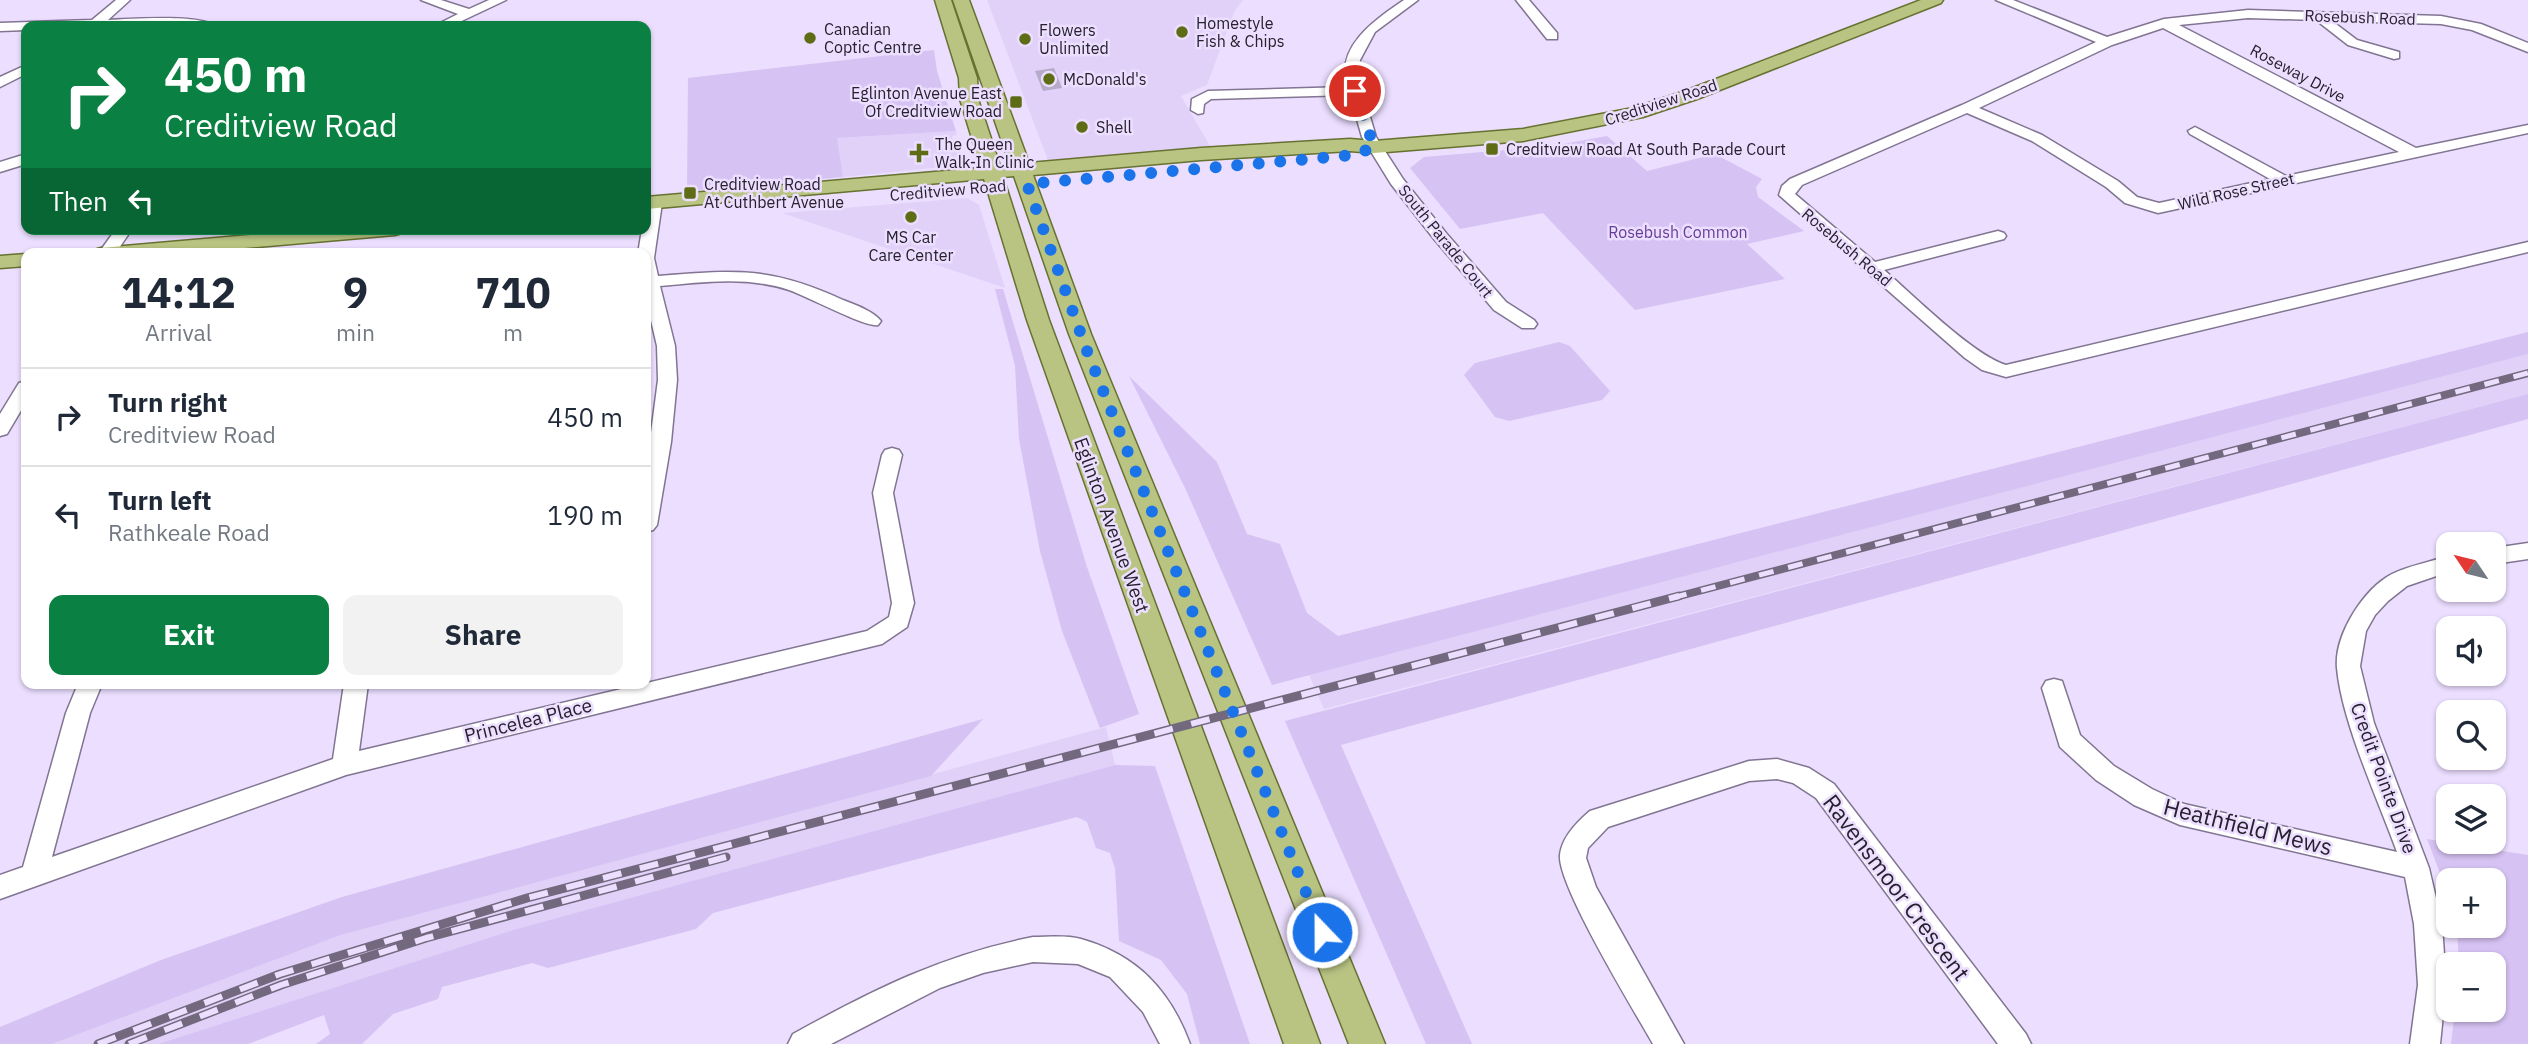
<!DOCTYPE html>
<meta charset="utf-8">
<style>
body{margin:0;font-family:"IBM Plex Sans",sans-serif;background:#f2f2f3;color:#1f2937;height:100vh;display:flex;flex-direction:column;font-size:26px;white-space:nowrap}
*{box-sizing:border-box;margin:0}
p{font-size:23px;color:#747a83}
.icon{flex:none;width:38px;height:38px;fill:none;stroke:currentColor;stroke-width:2;stroke-linecap:round;stroke-linejoin:round}
.map{position:relative;flex:1;overflow:hidden}
.side{position:absolute;left:21px;top:248px;width:630px;height:441px;display:flex;flex-direction:column;background:#fff;border-radius:14px;box-shadow:0 2px 5px #0004}
.side>*{flex:none}
.hud{position:absolute;left:21px;top:21px;width:630px;height:214px;border-radius:14px;box-shadow:0 2px 5px #0004;background:#0b8043;color:#fff;overflow:hidden}
.needle{width:46px;rotate:305deg}
.buttons{position:absolute;left:2436px;top:532px;display:grid;gap:14px}
.buttons a{display:grid;place-items:center;width:70px;height:70px;border-radius:14px;background:#fff;box-shadow:0 2px 5px #0004;font-size:35px}
.pin{position:absolute;display:grid;place-items:center;width:60px;height:60px;color:#fff;margin:-30px;border:4px solid #fff;border-radius:50%;box-shadow:0 2px 7px #0007}
.me{position:absolute;width:77px;margin:-38px;rotate:338deg;stroke-linejoin:round;filter:drop-shadow(0 0 5px #0008)}
.turn{display:flex;align-items:center;gap:24px;height:147px;padding:0 28px;font-size:32px}
.turn .icon{width:91px;height:91px;stroke-width:2.5}
.turn b{display:block;font-size:49px;line-height:60px}
.then{display:flex;align-items:center;height:66px;padding:0 28px;background:#0003;gap:14px;font-size:26px}
.eta{display:flex;justify-content:space-evenly;align-items:center;height:119px;text-align:center}
.eta b{font-size:42px;font-weight:800;line-height:49px}
.button{display:flex;gap:14px;margin-top:auto;padding:14px 28px}
.button a{flex:1;height:80px;border-radius:14px;background:#0b8043;color:#fff;font-size:28px;font-weight:800;line-height:80px;text-align:center}
.button a+a{background:#f2f2f3;color:#1f2937}
ul{padding:0;list-style:none}
li{display:flex;align-items:center;gap:21px;height:98px;padding:0 28px;border-top:2px solid #e0e1e3}
li div{flex:1}
li b{display:block;font-size:26px}
li em{font-style:normal}
.map>svg:first-child{display:block}
</style>
<div class="map">
<svg width="2528" height="1044" viewBox="0 0 2528 1044">
<rect width="100%" height="100%" fill="#ebdeff"/>
<!-- built -->
<path fill="#e1d1f9" d="M987,0h256l-9,12 -27,73 -26,11 29,50 -162,14z
M956,131l1,4 -5,1 2,8 6,-1v14l-7,6 -21,5 -89,9 -7,-39z
M967,198l12,7 26,83 -223,-75z
M2528,354v40l-1204,315 -15,-34z
M1106,727l9,38 -602,165 -355,114h-106l289,-109z"/>
<!-- green -->
<path fill="#d6c2f3" d="M934,50l3,21 19,60 -119,7 6,39 -156,14 1,-113z
M1607,136l40,35 68,-17 47,25 -6,8 2,10 46,34 -57,13 38,35 -150,31 -92,-97 -83,16 -50,-61 14,-11 128,-11z
M995,289h8l84,278 52,147 -39,14 -38,-97 -22,-80 -21,-112 -4,-73z
M2528,332v22l-1256,331 -86,-195 -57,-114 88,86 30,72 33,10 27,69 31,23z
M1559,342l11,4 40,45 -8,9 -93,21 -14,-4 -31,-42 11,-12z
M2528,394v25l-1187,326 131,299h-46l-141,-323z
M983,719l-52,57 -590,159 -289,109h-52v-17l161,-67 181,-63z
M1115,765l40,1 95,278h-50l-13,-50 -26,-34 -42,-19 -4,-73 -5,-15 -14,-5 -9,-26 -10,-5 -364,96 -17,16 -148,39 -16,-5 -90,24 -4,12 -45,15 -31,30h-46l14,-10 -6,-19 -76,29h-90l355,-114z
M2427,839l101,16v189h-77l4,-34h39v-46h-35l-2,-38h37v-46h-46v14z"/>
<!-- building -->
<path fill="#b7abca" d="M1054,68l8,20 -19,3 -8,-20z"/>
<g fill="none" stroke-linecap="round" stroke-linejoin="round">
<defs>
<path id="minor" d="M116,0h14l-22,20c22,-1 92,-6 107,6h-189v4l-26,1v-8l92,-3z
M421,0h20l28,9 20,-9h17l-55,26h-17l24,-12z
M1404,0h14l-43,32 -15,28 -2,16 18,61 27,42 43,54 60,69 28,18 3,4 -3,4h-12l-28,-18 -60,-71 -43,-55 -29,-47 -12,-42 -139,4 -7,5 -1,9 -5,1 -7,-4 1,-11 16,-8 139,-4c-12,-41 28,-67 57,-87z
M1516,0h13l28,33v6h-10z
M1996,0h17l94,37 57,-18 84,-9 193,6 40,8 47,19v9l-56,-22 -31,-6 -109,-3 25,19 42,12v6l-5,1 -46,-14 -32,-25 -68,-2 -69,7 237,123 112,-23v8l-370,80 -33,-10 -19,-16 -74,-46 -65,-28 -165,72 -7,9 80,68 123,-31 6,2 2,3 -2,3 -120,31c29,25 89,85 122,95l522,-123v10l-522,125 -24,-7 -17,-12 -186,-163 3,-9 8,-7 172,-74 134,-63zM2163,28l236,124 -113,24 -91,-49 -7,4 2,3 80,45 -111,24 -22,-6 -19,-16 -76,-46 -63,-27 133,-63z
M26,65v9l-26,13v-10z
M26,154v10l-26,8v-10z
M654,198l8,5 -8,55 4,18c77,-6 112,-10 185,24 13,5 30,11 38,21l-3,4c-12,3 -71,-29 -89,-35 -43,-14 -85,-8 -129,-4l15,60 2,34 -6,62 -14,83 -4,5 -7,2v-61l12,-91 -1,-34 -11,-47v-45h-8l4,-25h4v-26z
M116,229h16l-17,25h-17z
M26,381v21l-19,32 -7,2v-22l19,-31z
M892,448l7,2 3,5 -9,38 21,110 -7,24 -25,17 -536,131 -346,124v-24l23,-8 43,-154 12,-29h24l-12,29 -38,144 281,-98 11,-75h24l-9,67 508,-120 22,-14 3,-14 -19,-110 9,-38 3,-5z
M2528,543v16l-34,5v-16z
M2448,556v16l-41,14 -19,15 -13,14 -9,16 -6,35 14,57 55,145 13,56 4,61 -6,59h-30l8,-59 -4,-61 -9,-47 -225,-52 -46,-20 -38,-25 -36,-33 -18,-59 4,-7 8,-2 8,2 18,54 34,31 38,23 32,15 213,48c-19,-53 -55,-129 -60,-184 -3,-32 26,-79 55,-94 16,-8 38,-12 56,-18z
M1777,759l32,9 25,16 192,250 5,10h-33l-182,-246 -23,-15 -16,-4 -28,2 -141,46 -20,21 -2,10 10,29 88,157h-31c-18,-32 -96,-159 -93,-189 2,-18 17,-33 30,-44l159,-50z
M1033,937c15,0 34,-2 48,2 56,16 89,51 109,105h-30l-17,-32 -33,-35 -32,-13 -45,-2 -50,11 -43,15 -109,56h-43l5,-10c80,-44 149,-79 240,-97z"/>
<path id="major" d="M935,0h16l26,78 1,21 22,67 10,-1 -57,-165h16l60,163 172,-15 149,-9 24,2 149,-12 110,-21 52,-17 236,-91h22l-2,3 -244,96 -54,18 -120,24 -149,12 -24,-2 -149,9 -168,15 58,159 294,710h-36l-280,-710 -55,-158 -11,1 46,143 271,724h-36l-257,-724 -43,-141 -338,30v-12l335,-29 -21,-69 -1,-21z
M319,229h86l-3,4 -7,2 -218,19h-86l3,-4 7,-2z
M26,254v12l-26,2v-12z"/>
</defs>
<!-- minor casing -->
<use href="#minor" stroke="#817592" stroke-width="3"/>
<!-- major casing -->
<use href="#major" stroke="#677130" stroke-width="3"/>
<!-- minor -->
<use href="#minor" fill="#fff" fill-rule="evenodd"/>
<!-- major -->
<use href="#major" fill="#b9c483" fill-rule="evenodd"/>
<defs>
<path id="rail-far1" d="M1672,598l856,-225"/>
<path id="rail" d="M98,1044l182,-70 247,-76 1152,-302
M129,1044l152,-59 145,-47 300,-81"/>
</defs>
<!-- rail-far1 casing -->
<use href="#rail-far1" stroke="#72697e" stroke-width="8"/>
<!-- rail casing -->
<use href="#rail" stroke="#72697e" stroke-width="9"/>
<!-- rail-far1 -->
<use href="#rail-far1" stroke="#ebdeff" stroke-width="5" stroke-dasharray="15" stroke-linecap="butt"/>
<!-- rail -->
<use href="#rail" stroke="#ebdeff" stroke-width="6" stroke-dasharray="19" stroke-linecap="butt"/>
</g>
<g fill="none" stroke-linecap="round" stroke-linejoin="round">
<!-- route -->
<path stroke="#1a73e8" stroke-width="12" stroke-dasharray="0 21.6" d="M1322,932l-235,-581 -60,-167 327,-29 20,-8 -19,-56"/>
</g>
<!-- markers -->
<g fill="#5e6c15" stroke="#ebdeff" stroke-width="2.5">
<circle cx="1182" cy="32" r="7"/>
<circle cx="810" cy="38" r="7"/>
<circle cx="1025" cy="39" r="7"/>
<circle cx="1049" cy="79" r="7"/>
<rect x="1009" y="95" width="14" height="14" rx="3.5"/>
<circle cx="1082" cy="127" r="7"/>
<rect x="1485" y="142" width="14" height="14" rx="3.5"/>
<path d="M915.5 142.5h7v7h7v7h-7v7h-7v-7h-7v-7h7z"/>
<rect x="683" y="186" width="14" height="14" rx="3.5"/>
<circle cx="911" cy="217" r="7"/>
</g>
<g text-anchor="middle" dominant-baseline="central" stroke-width="5" stroke-linejoin="round" paint-order="stroke">
<!-- far-street labels -->
<g font-size="16" fill="#26212d" stroke="#ebdeff">
<text transform="translate(2360 17) rotate(2)">Rosebush Road</text>
<text transform="translate(2298 73) rotate(28)">Roseway Drive</text>
<text transform="translate(1661 102) rotate(-18)">Creditview Road</text>
<text transform="translate(948 190) rotate(-5)">Creditview Road</text>
<text transform="translate(2236 191) rotate(-13)">Wild Rose Street</text>
<text transform="translate(1446 241) rotate(51)">South Parade Court</text>
<text transform="translate(1847 247) rotate(40)">Rosebush Road</text>
</g>
<!-- far-poi labels -->
<g font-size="16" fill="#26212d" stroke="#ebdeff" text-anchor="start">
<text x="1196" y="23">Homestyle<tspan x="1196" dy="18">Fish &amp; Chips</tspan></text>
<text x="824" y="29">Canadian<tspan x="824" dy="18">Coptic Centre</tspan></text>
<text x="1039" y="30">Flowers<tspan x="1039" dy="18">Unlimited</tspan></text>
<text x="1063" y="79">McDonald's</text>
<text x="1002" y="93" text-anchor="end">Eglinton Avenue East<tspan x="1002" dy="18">Of Creditview Road</tspan></text>
<text x="1096" y="127">Shell</text>
<text x="935" y="144">The Queen<tspan x="935" dy="18">Walk-In Clinic</tspan></text>
<text x="1506" y="149">Creditview Road At South Parade Court</text>
<text x="704" y="184">Creditview Road<tspan x="704" dy="18">At Cuthbert Avenue</tspan></text>
<text x="911" y="237" text-anchor="middle">MS Car<tspan x="911" dy="18">Care Center</tspan></text>
</g>
<!-- far-park labels -->
<g font-size="16" fill="#683d96" stroke="#ebdeff">
<text x="1678" y="232">Rosebush Common</text>
</g>
<!-- street labels -->
<g font-size="19" fill="#26212d" stroke="#ebdeff">
<text transform="translate(1112 525) rotate(70)">Eglinton Avenue West</text>
<text transform="translate(528 720) rotate(-14)">Princelea Place</text>
<text transform="translate(2384 778) rotate(70)">Credit Pointe Drive</text>
</g>
<!-- near-street labels -->
<g font-size="23" fill="#26212d" stroke="#ebdeff">
<text transform="translate(2248 826) rotate(14)">Heathfield Mews</text>
<text transform="translate(1897 887) rotate(53)">Ravensmoor Crescent</text>
</g>
</g>
</svg>
<div class="buttons">
<a><svg class="needle" viewBox="-14 -14 28 28"><path d="M0-13l5 13h-10z" fill="#e53935"/><path d="M0 13l5-13h-10z" fill="#747a83"/></svg></a>
<a><svg class="icon" aria-label="sound" viewBox="0 0 24 24"><path d="M4 9h4l5-4v14l-5-4H4zM17 9q2 3 0 6"/></svg></a>
<a><svg class="icon" aria-label="search" viewBox="0 0 24 24"><circle cx="10" cy="10" r="6"/><path d="M15 15l6 6"/></svg></a>
<a><svg class="icon" aria-label="layers" viewBox="0 0 24 24"><path d="M12 4l9 5-9 5-9-5zM3 14l9 5 9-5"/></svg></a>
<a>+</a>
<a>−</a>
</div>
<div class="pin" style="left:1355px;top:91px;background:#d93025"><svg class="icon" aria-label="arrive" viewBox="0 0 24 24"><path d="M6 21V4h12l-3 4 3 4H6"/></svg></div>
<svg class="me" style="left:1322px;top:932px" viewBox="-20 -20 40 40"><circle r="17" fill="#1a73e8" stroke="#fff" stroke-width="3"/><path d="M0-11L8 9 0 5-8 9z" fill="#fff"/></svg>
<div class="hud">
<div class="turn"><svg class="icon" aria-label="right" viewBox="0 0 24 24"><path d="M7 20v-9h11M14 6l5 5-5 5"/></svg><div><b>450 m</b>Creditview Road</div></div>
<div class="then">Then<svg class="icon" aria-label="left" viewBox="0 0 24 24"><path d="M17 20v-9H6M10 6l-5 5 5 5"/></svg></div>
</div>
<section class="side">
<div class="eta">
<div><b>14:12</b><p>Arrival</p></div>
<div><b>9</b><p>min</p></div>
<div><b>710</b><p>m</p></div>
</div>
<ul>
<li><svg class="icon" aria-label="right" viewBox="0 0 24 24"><path d="M7 20v-9h11M14 6l5 5-5 5"/></svg><div><b>Turn right</b><p>Creditview Road</p></div><em>450 m</em></li>
<li><svg class="icon" aria-label="left" viewBox="0 0 24 24"><path d="M17 20v-9H6M10 6l-5 5 5 5"/></svg><div><b>Turn left</b><p>Rathkeale Road</p></div><em>190 m</em></li>
</ul>
<div class="button"><a>Exit</a><a>Share</a></div>
</section>
</div>
